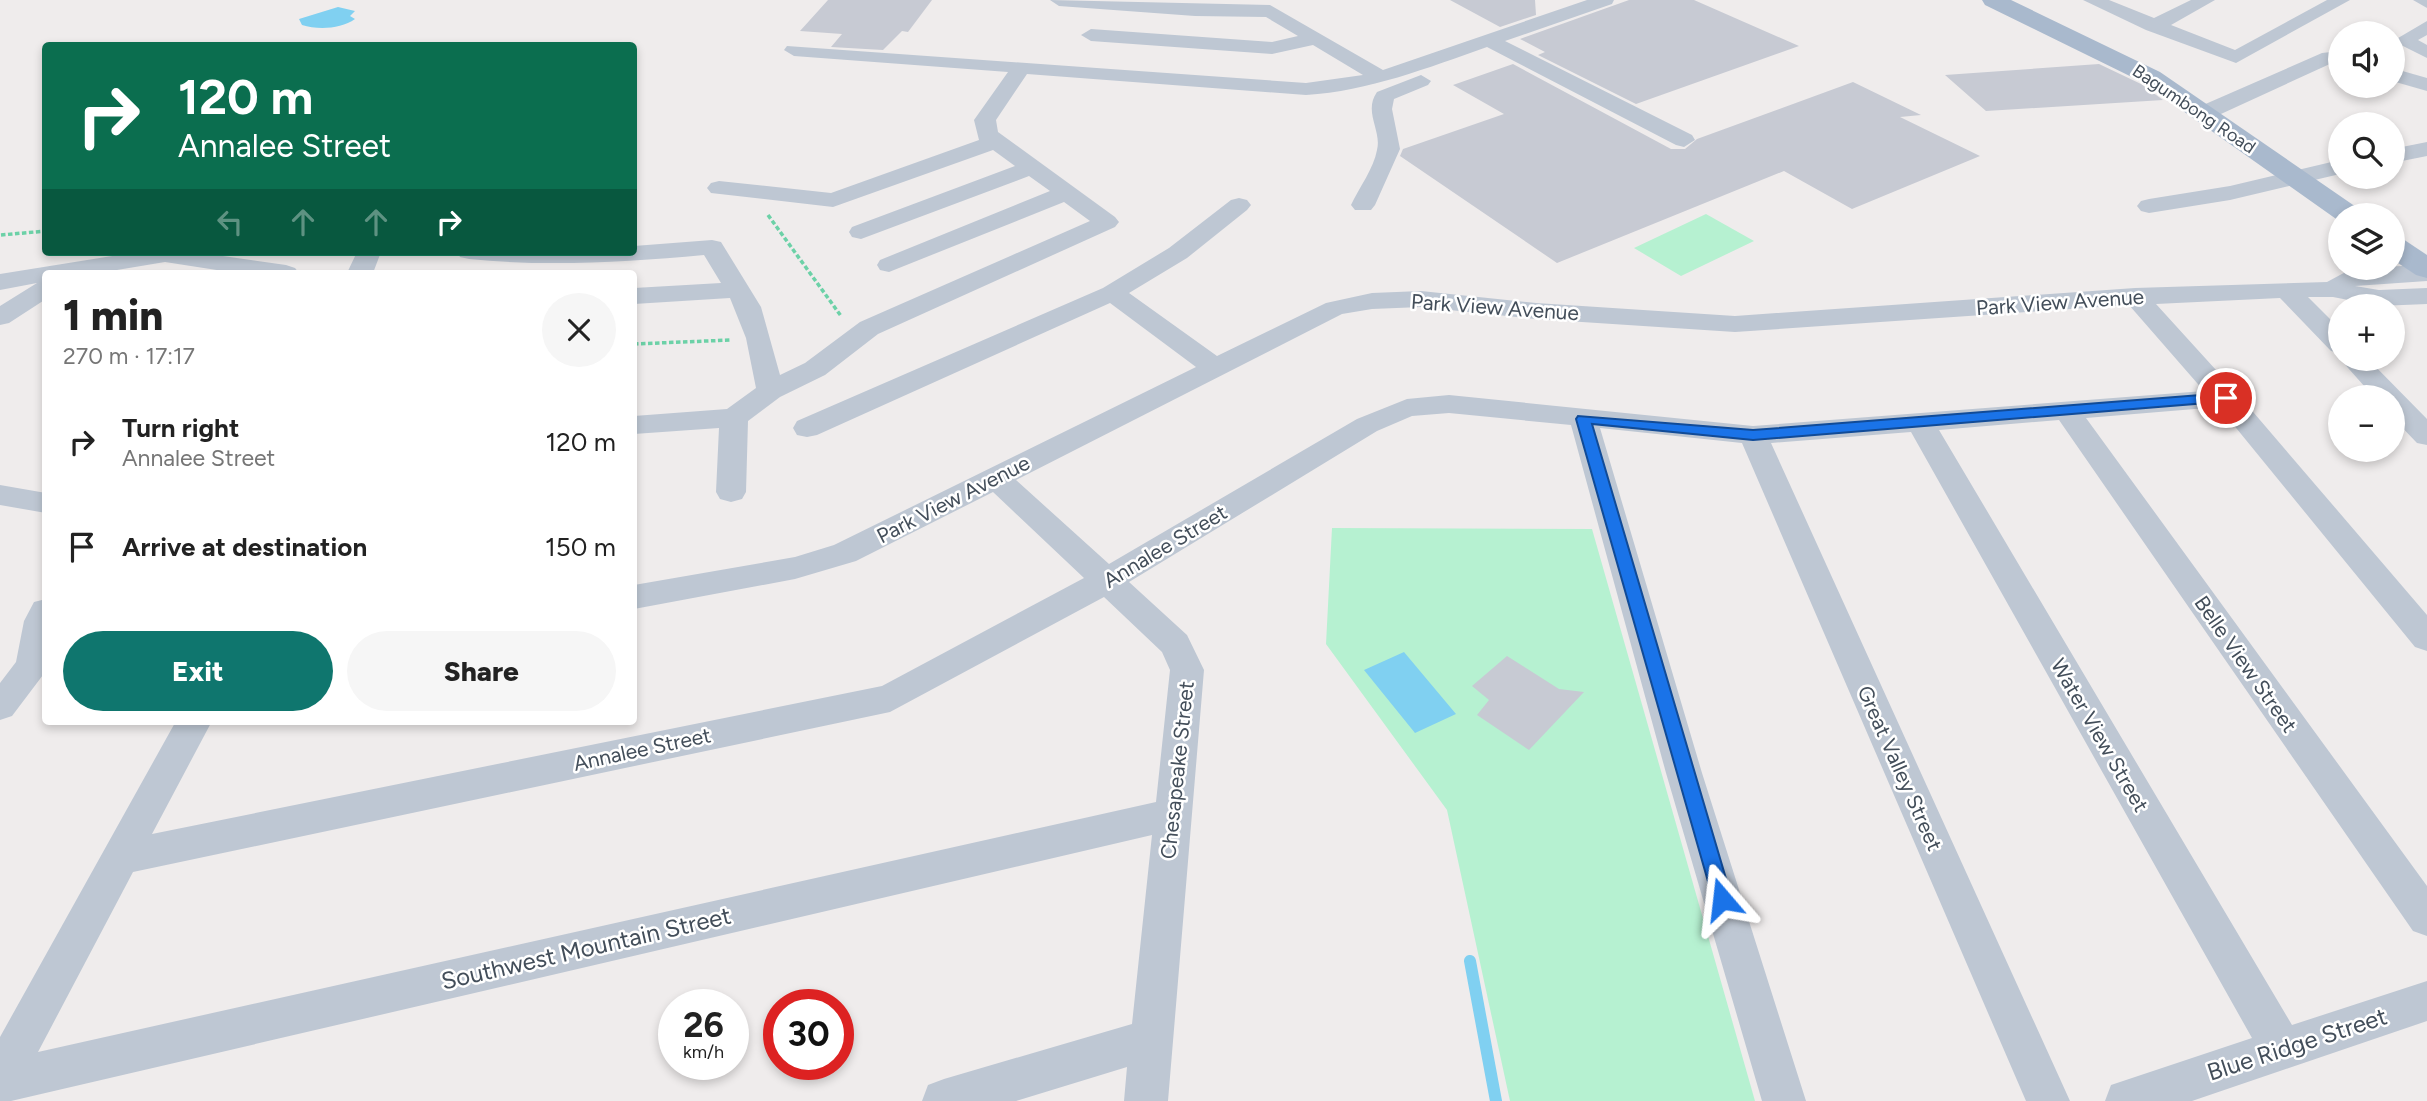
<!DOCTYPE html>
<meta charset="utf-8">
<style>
body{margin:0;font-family:Figtree,sans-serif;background:#f6f6f6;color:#222;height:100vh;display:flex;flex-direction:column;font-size:26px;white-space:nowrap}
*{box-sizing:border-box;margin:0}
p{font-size:23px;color:#767676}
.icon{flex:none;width:38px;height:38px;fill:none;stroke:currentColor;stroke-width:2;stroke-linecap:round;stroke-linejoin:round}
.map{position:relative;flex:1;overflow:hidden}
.panel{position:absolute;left:42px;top:270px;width:595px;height:455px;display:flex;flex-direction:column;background:#fff;border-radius:7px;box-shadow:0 4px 10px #0003}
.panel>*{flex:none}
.guide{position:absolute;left:42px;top:42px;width:595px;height:214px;border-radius:7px;box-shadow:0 4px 10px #0003;background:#0b6e4f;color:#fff;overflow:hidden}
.tools{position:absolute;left:2328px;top:21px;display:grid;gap:14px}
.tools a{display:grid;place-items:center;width:77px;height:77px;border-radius:50%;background:#fff;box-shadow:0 4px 10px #0003;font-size:35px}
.speed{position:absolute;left:658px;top:989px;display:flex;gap:14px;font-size:35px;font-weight:700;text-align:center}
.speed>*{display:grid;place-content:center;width:91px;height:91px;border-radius:50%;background:#fff;box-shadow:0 4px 10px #0003;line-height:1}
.speed small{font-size:18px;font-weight:400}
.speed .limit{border:10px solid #d22;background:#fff;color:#111}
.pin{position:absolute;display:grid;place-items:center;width:60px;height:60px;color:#fff;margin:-30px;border:4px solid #fff;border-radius:50%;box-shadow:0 2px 7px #0007}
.me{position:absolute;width:77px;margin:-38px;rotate:343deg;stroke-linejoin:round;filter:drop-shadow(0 0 5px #0008)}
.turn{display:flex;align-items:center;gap:24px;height:147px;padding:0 21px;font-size:32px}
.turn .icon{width:91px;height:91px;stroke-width:2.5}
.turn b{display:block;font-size:49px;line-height:60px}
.lanes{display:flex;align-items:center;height:66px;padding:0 21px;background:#0003;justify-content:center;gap:35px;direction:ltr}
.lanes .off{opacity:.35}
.round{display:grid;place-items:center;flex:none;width:74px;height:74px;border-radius:37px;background:#f6f6f6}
.headline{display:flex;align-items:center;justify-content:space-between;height:119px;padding:0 21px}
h1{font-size:42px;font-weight:800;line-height:52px}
.button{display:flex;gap:14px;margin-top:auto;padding:14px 21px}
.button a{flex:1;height:80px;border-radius:42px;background:#0f766e;color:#fff;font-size:28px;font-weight:800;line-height:80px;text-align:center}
.button a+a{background:#f6f6f6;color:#222}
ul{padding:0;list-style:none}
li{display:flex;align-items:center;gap:21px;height:105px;padding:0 21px}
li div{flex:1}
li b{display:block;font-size:26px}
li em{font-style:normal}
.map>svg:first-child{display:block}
</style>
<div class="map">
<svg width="2427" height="1101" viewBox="0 0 2427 1101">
<rect width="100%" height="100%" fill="#efecec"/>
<!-- green -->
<path fill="#b6f1d1" d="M1706,214l48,27 -73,35 -47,-28z
M1332,528l260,1 163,572h-245l-63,-291 -121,-166z"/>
<!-- water -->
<path fill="#80d0f1" d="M338,7l17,4 -5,5 5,3c-14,10 -37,11 -53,6l-3,-6z
M1404,652l52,62 -41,19 -51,-63z"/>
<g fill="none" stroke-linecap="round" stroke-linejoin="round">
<!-- stream -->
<path stroke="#80d0f1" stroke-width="12" d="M1470,961l26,140"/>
</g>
<!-- building -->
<path fill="#c7cad3" d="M828,0h104l-24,32 -6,-1 -19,19 -52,-3 11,-13 -42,-3z
M1450,0h85l1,15 -36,12z
M1629,0h65l105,46 -163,58 -98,-49 7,-3 -25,-13z
M1513,64l158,85h14l12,-10 156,-57 68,33 -21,2 80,39 -128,53 -68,-38 -227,92 -157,-107 3,-7 101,-35 -51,-29z
M2099,64l42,20 22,16 -177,11 -41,-36z
M1507,656l52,33 25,3 -55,58 -52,-35 12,-15 -17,-14z"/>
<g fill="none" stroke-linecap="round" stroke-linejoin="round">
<!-- path -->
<path stroke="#6cd1a7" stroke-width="3.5" stroke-dasharray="4.5 2.5" stroke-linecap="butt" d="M768,215l73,101
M1,235l45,-4
M634,344l97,-4"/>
<!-- minor -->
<path fill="#bec7d3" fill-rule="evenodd" d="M1050,0l220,5 113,65 204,-70h27l-2,4 -107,37 187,94 3,5 -11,7 -8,-2 -189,-98c-60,21 -118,44 -181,48l-279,-21 -31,46 2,12 117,85 4,5 -4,5 -237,107 -53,41 -45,22 -32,24 -2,71 -4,7 -11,3 -11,-3 -4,-7 3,-64 -85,6v-18l93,-7 29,-21 -10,-50 -16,-40 -96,6v-16l87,-5 -17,-28c-78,7 -156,12 -235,4l-9,-2 -3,-5h177v-6l78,-6 9,2 40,65 19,68 25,-12 55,-41 230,-101 -26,-19 -175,70 -9,-2 -3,-5 3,-5 170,-69 -21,-15 -168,63 -9,-2 -3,-5 3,-5 163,-61 -22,-16 -160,57 -122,-14 -4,-5 4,-5 8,-2 112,12 148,-53 -5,-20 34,-48 -214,-16 -10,-6 3,-4 519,37 57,-8 -50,-30 -41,9 -181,-13 -10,-6 10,-6 181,13 26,-6 -32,-19 -71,-1 -136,-10z
M2083,0h26l45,18 37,-18h24l-44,25 64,25 92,-50h23l-114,63 -90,-33z
M2413,0h14v8z
M2427,21v14l-9,5 9,5v13l-34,-17z
M2340,51v12h-8l-122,56h-16l-3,-5 3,-5 128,-56z
M2392,68l35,10v13l-35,-10z
M1421,75l10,6 -3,4 -34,14 -2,10 8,40 -25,56 -4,5h-16l-4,-5c8,-17 23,-37 26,-55 5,-20 -14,-38 0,-58z
M2427,142v14l-35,7v-14z
M2340,160v14l-110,26 -81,13 -8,-2 -4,-5 4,-5 8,-2 81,-13z
M1239,198l8,2 4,5 -4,5 -60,48 -58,35 88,63 109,-53 46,-10 49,-2 115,12 199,13 400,-28 192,-6 26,-14 74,-3v16l-72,5 24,4 48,-2v16l-48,2 -46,-9h-25l32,32v24l-9,-2 -51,-53 -124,6 80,88 191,223v36l-12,-4 -196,-240 -133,11 341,468v50l-14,-5 -354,-511 -120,10 353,595 135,-44v40l-235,80h-87l6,-16 141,-47 -341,-606 -140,11 299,658h-44l-284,-658 -142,-15 102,345 104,328h-44l-96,-328 -95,-348 -122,-12 -37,3 -35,15 -248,151 58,53 17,35 -36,431h-44l3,-34 -111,34h-94l6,-16 16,-6 188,-55 20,-189 -1141,266h-11v-64l176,-316h36l-60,113 730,-148 202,-108 -91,-86 -137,69 -61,18 -161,30v-24l161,-28 39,-12 362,-178 -86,-64 -293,132 -10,2 -10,-2 -4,-7 4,-7 306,-133 66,-40 62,-48zM2129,305l75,86 -451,35 -304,-31 -42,4 -50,20 -248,145 -93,-84 326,-166 30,-5 49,-2 115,12 199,13zM1104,597l58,55 8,18 -14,132 -1118,250 95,-180 757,-160z
M137,252h58l91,13 9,3 4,5h-63l-71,-11 -66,11h-53v26l-37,24 -9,2v-19l37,-23 -37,7v-16z
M357,252h24l-8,21h-26z
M2340,359h28l59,60v26l-10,-2 -25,-26v-20h-18z
M0,485l46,8v20l-46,-8z
M46,599v72l-34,45 -12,4v-37l16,-21 8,-41 10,-19z"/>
<!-- major -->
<path fill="#a9b9cd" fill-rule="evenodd" d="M1982,0h29l149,72 199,137 4,6h-23l-1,6 -197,-139 -157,-77z
M2392,236l11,3 24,16v23l-11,-3 -24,-16z"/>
</g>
<!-- route -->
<path fill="#1a73e8" stroke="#114b97" stroke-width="2" d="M2226,393l5,1v7l-478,39 -161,-16 140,475 -3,7 -7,2 -7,-2 -139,-487 2,-3 175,14z"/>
<g text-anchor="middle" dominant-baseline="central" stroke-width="5" stroke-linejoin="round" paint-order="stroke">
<!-- far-street labels -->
<g font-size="18" fill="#434e5a" stroke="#fff">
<text transform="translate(2194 109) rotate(34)">Bagumbong Road</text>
</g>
<!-- street labels -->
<g font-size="21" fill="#434e5a" stroke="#fff">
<text transform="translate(2060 302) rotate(-4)">Park View Avenue</text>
<text transform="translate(1495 307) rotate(4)">Park View Avenue</text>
<text transform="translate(953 499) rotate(-27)">Park View Avenue</text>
<text transform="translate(1165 546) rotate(-31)">Annalee Street</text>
<text transform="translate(2246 664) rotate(55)">Belle View Street</text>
<text transform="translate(2100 735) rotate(60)">Water View Street</text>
<text transform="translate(642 749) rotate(-12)">Annalee Street</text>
<text transform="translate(1900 768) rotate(66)">Great Valley Street</text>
<text transform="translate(1177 770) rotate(-84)">Chesapeake Street</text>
</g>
<!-- near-street labels -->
<g font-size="24" fill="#434e5a" stroke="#fff">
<text transform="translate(586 948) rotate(-13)">Southwest Mountain Street</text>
<text transform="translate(2297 1044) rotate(-18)">Blue Ridge Street</text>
</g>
</g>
</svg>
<div class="tools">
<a><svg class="icon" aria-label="sound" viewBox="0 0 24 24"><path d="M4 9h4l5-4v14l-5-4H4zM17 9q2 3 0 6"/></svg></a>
<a><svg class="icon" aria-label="search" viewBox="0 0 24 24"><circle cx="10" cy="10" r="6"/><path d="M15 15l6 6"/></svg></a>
<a><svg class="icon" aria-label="layers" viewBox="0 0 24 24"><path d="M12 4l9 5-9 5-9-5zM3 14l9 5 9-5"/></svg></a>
<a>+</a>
<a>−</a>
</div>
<div class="speed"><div>26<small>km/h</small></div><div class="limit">30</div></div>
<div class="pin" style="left:2226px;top:398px;background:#d93025"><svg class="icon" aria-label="arrive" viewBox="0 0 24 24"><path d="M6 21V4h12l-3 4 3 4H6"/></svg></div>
<svg class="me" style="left:1722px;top:899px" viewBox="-20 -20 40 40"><path d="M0-17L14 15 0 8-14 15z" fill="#1a73e8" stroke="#fff" stroke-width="4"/></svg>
<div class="guide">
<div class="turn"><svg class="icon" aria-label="right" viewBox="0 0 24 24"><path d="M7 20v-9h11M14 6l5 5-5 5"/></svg><div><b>120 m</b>Annalee Street</div></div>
<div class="lanes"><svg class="icon off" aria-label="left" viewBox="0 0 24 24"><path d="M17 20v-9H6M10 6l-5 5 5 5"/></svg><svg class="icon off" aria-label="ahead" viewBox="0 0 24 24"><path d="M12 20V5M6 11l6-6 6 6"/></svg><svg class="icon off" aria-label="ahead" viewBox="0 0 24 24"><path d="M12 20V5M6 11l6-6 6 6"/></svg><svg class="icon" aria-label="right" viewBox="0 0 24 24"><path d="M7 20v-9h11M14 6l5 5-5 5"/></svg></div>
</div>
<section class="panel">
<div class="headline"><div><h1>1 min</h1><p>270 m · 17:17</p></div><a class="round"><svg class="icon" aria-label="close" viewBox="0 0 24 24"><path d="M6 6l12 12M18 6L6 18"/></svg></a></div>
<ul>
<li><svg class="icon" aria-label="right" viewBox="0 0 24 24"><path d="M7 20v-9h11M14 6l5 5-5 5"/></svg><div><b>Turn right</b><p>Annalee Street</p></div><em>120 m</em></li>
<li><svg class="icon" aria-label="arrive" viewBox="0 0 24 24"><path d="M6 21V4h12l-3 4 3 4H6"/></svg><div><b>Arrive at destination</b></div><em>150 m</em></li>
</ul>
<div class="button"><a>Exit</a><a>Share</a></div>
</section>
</div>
